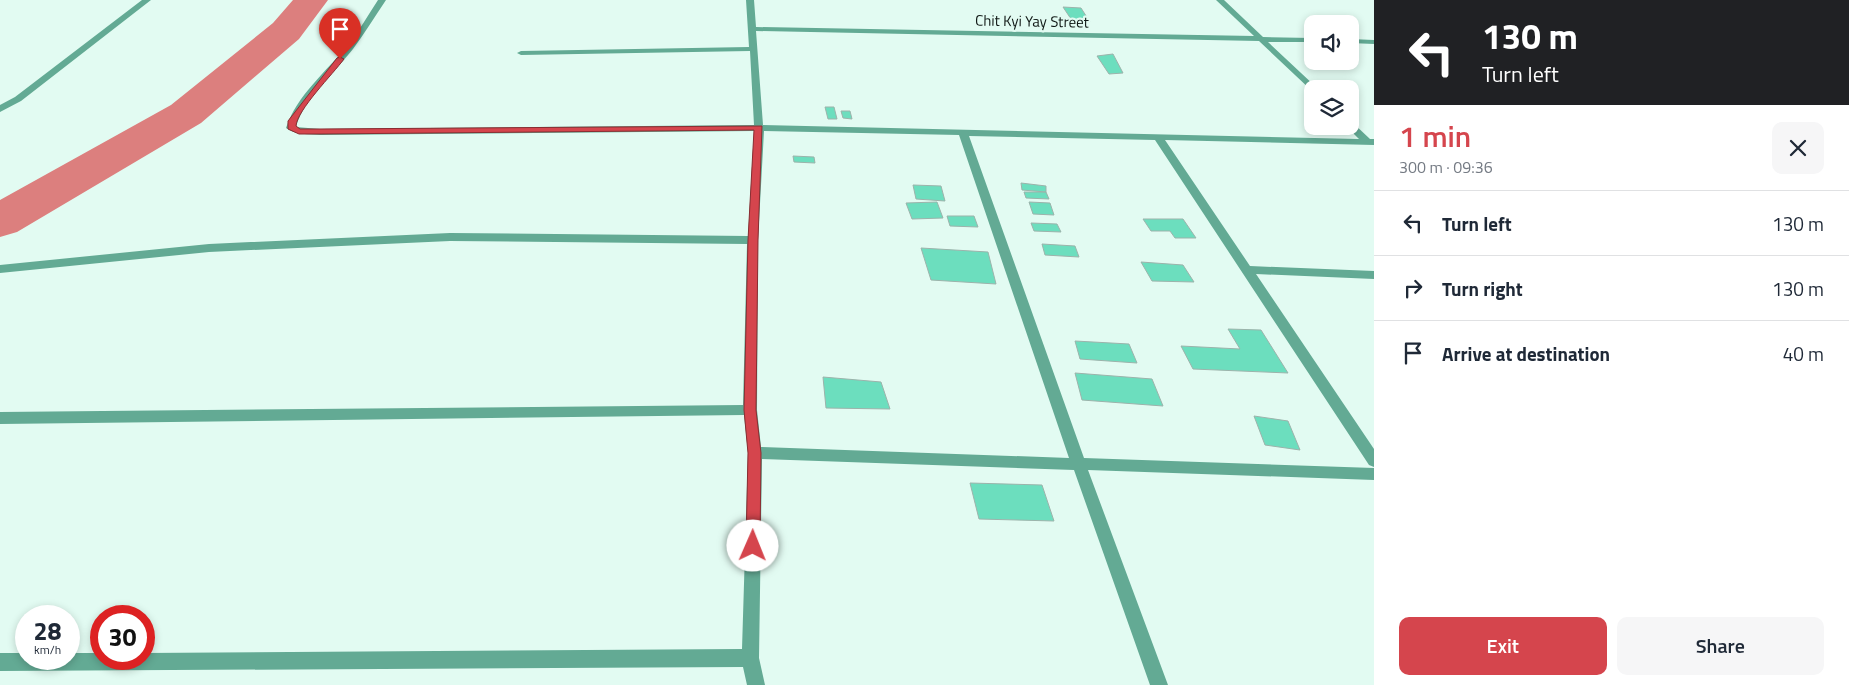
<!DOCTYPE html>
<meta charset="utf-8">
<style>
body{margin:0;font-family:"Titillium Web",sans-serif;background:#f6f6f7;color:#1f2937;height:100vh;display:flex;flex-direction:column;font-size:19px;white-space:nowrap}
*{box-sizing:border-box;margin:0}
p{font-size:16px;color:#747a83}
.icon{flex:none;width:28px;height:28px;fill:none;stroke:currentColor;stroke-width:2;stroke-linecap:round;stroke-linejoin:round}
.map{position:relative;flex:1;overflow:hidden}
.sheet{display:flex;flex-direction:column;background:#fff;width:475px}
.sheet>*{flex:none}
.banner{background:#202124;color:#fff;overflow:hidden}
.buttons{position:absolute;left:1304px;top:15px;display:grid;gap:10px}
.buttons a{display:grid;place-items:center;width:55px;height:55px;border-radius:10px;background:#fff;box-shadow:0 2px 8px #0003;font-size:25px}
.speed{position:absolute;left:15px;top:605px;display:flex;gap:10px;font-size:25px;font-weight:700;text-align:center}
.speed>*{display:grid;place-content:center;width:65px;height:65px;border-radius:50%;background:#fff;box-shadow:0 2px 8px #0003;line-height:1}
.speed small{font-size:12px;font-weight:400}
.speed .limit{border:8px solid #d22;background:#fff;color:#111}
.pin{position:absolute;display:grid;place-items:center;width:42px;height:42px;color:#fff;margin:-51px -21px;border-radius:50% 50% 50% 0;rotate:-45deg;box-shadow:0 0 5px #0007}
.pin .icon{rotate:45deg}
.me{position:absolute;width:55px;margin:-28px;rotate:1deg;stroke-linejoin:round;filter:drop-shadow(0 0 4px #0008)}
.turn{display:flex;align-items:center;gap:18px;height:105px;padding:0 25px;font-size:22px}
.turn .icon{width:65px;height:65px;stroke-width:2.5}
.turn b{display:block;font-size:35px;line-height:42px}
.round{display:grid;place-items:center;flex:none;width:52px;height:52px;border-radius:10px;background:#f6f6f7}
.headline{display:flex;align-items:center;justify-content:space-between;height:85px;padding:0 25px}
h1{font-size:30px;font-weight:600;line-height:38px;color:#d5454d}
.cta{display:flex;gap:10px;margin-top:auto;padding:10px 25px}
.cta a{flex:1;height:58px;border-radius:10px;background:#d5454d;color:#fff;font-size:20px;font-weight:600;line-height:58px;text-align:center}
.cta a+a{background:#f6f6f7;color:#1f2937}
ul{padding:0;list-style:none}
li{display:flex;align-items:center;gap:15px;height:65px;padding:0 25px;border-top:1px solid #e0e1e3}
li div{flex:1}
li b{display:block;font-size:19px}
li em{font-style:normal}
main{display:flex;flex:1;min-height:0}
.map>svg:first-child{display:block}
</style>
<main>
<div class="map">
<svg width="1374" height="685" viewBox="0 0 1374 685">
<rect width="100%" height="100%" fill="#e2fbf2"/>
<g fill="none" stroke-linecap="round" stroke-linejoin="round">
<!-- river -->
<path fill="#dc7f7e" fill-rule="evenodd" d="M293,0h35l-29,39 -98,84 -184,109 -17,5v-37l171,-95 102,-82z"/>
</g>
<!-- building -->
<path fill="#6cdebe" stroke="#9cb3ab" d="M1063,7l18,1 9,14h-17z
M1113,54l10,19 -14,1 -12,-18z
M825,107h9l3,12h-9z
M841,111h9l2,8 -9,-1z
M793,156l21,1 1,6 -21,-1z
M1021,183l25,3v6l-24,-2z
M913,185l28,1 4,15 -29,-2z
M1024,192h22l3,7 -23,-1z
M937,202l6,16 -31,1 -6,-16z
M1029,202l21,1 4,12 -21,-1z
M947,216h27l4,11 -28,-1z
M1143,219h40l13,19h-21l-5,-7h-19z
M1031,223l26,1 4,8 -27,-1z
M1042,244l33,2 4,11 -34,-2z
M921,248l67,4 8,32 -65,-4z
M1141,262l42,3 11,17 -42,-1z
M1228,329l33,1 27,43 -95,-4 -12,-23 59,3z
M1075,341l54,3 8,19 -57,-4z
M1075,373l77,6 11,27 -81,-6z
M823,377l58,5 9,27 -64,-1z
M1254,416l34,5 12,29 -35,-5z
M970,483l72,2 12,36 -75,-2z"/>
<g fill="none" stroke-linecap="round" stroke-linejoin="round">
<!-- street -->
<path fill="#63aa94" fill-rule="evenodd" d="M142,0h9l-130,101 -21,11v-7l15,-8z
M378,0h8c-11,16 -21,33 -33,49 -19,24 -48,47 -57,78l24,2 434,-4 -4,-74 -229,4 -4,-2 4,-2 228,-4 -3,-47h8l2,27 498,9 -38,-36h8l39,37 49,1v4h-44l48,45 1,2h-5v2l-53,-50 -503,-10 7,94 596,14 -13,-13h4v-4l3,1 17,16h4v6l-209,-5 85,126 124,5v8l-118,-5 118,175v18l-5,-2 -214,-325 -186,-4 115,322 290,10v12l-286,-10 80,215h-18l-76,-215 -312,-11 -3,199 6,27h-18l-4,-18 -743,4v-18h26v6h43v-6h32v6h43v-6l598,-4 6,-196 -4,-38 -744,9v-12l743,-7 4,-161 -297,-3 -241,11 -209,21v-8l209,-21 241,-11 298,3 6,-105 -434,4c-11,-1 -25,0 -34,-7 11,-33 41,-57 62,-83 11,-14 20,-30 30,-45zM764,131l195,4 110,323 -308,-11 -4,-37 1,-170z
M1350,39l24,1v4l-24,-1z"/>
</g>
<!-- route -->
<path fill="#d5454d" stroke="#8a2d32" d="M340,57l4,2c-11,15 -47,51 -48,67l4,3h20l442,-3 -4,114 -2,170 5,43 -1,93 -2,5 -5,2 -5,-2 -2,-5 2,-93 -4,-43 4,-170 6,-110 -434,4h-21l-11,-5v-8l49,-63z"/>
<g text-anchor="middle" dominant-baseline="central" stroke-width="4.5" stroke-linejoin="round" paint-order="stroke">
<!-- far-street labels -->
<g font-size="15" fill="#0f1714" stroke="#e2fbf2">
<text transform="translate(1032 21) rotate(1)">Chit Kyi Yay Street</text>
</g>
</g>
</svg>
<div class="buttons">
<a><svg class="icon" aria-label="sound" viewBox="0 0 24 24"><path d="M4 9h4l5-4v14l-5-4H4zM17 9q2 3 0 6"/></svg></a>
<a><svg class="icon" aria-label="layers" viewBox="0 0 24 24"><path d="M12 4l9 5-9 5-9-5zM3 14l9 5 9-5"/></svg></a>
</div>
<div class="speed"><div>28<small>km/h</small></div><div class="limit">30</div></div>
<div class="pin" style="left:340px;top:59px;background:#d93025"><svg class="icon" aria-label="arrive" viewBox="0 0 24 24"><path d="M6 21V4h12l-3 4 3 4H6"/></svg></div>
<svg class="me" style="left:753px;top:546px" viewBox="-20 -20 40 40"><circle r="19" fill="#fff"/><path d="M0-13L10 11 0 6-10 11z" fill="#d5454d"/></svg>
</div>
<section class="sheet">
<div class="banner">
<div class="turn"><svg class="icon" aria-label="left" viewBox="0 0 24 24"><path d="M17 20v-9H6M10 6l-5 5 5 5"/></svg><div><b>130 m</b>Turn left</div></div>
</div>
<div class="headline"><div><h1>1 min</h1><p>300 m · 09:36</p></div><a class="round"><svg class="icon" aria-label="close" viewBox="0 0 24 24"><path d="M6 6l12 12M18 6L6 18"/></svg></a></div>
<ul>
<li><svg class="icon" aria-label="left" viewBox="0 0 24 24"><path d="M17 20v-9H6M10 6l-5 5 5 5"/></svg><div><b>Turn left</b></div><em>130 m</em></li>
<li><svg class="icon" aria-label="right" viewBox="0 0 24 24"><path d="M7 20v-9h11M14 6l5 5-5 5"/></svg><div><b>Turn right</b></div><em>130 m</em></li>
<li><svg class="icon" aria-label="arrive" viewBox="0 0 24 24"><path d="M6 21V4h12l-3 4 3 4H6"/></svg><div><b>Arrive at destination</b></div><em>40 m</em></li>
</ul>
<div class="cta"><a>Exit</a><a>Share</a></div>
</section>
</main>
